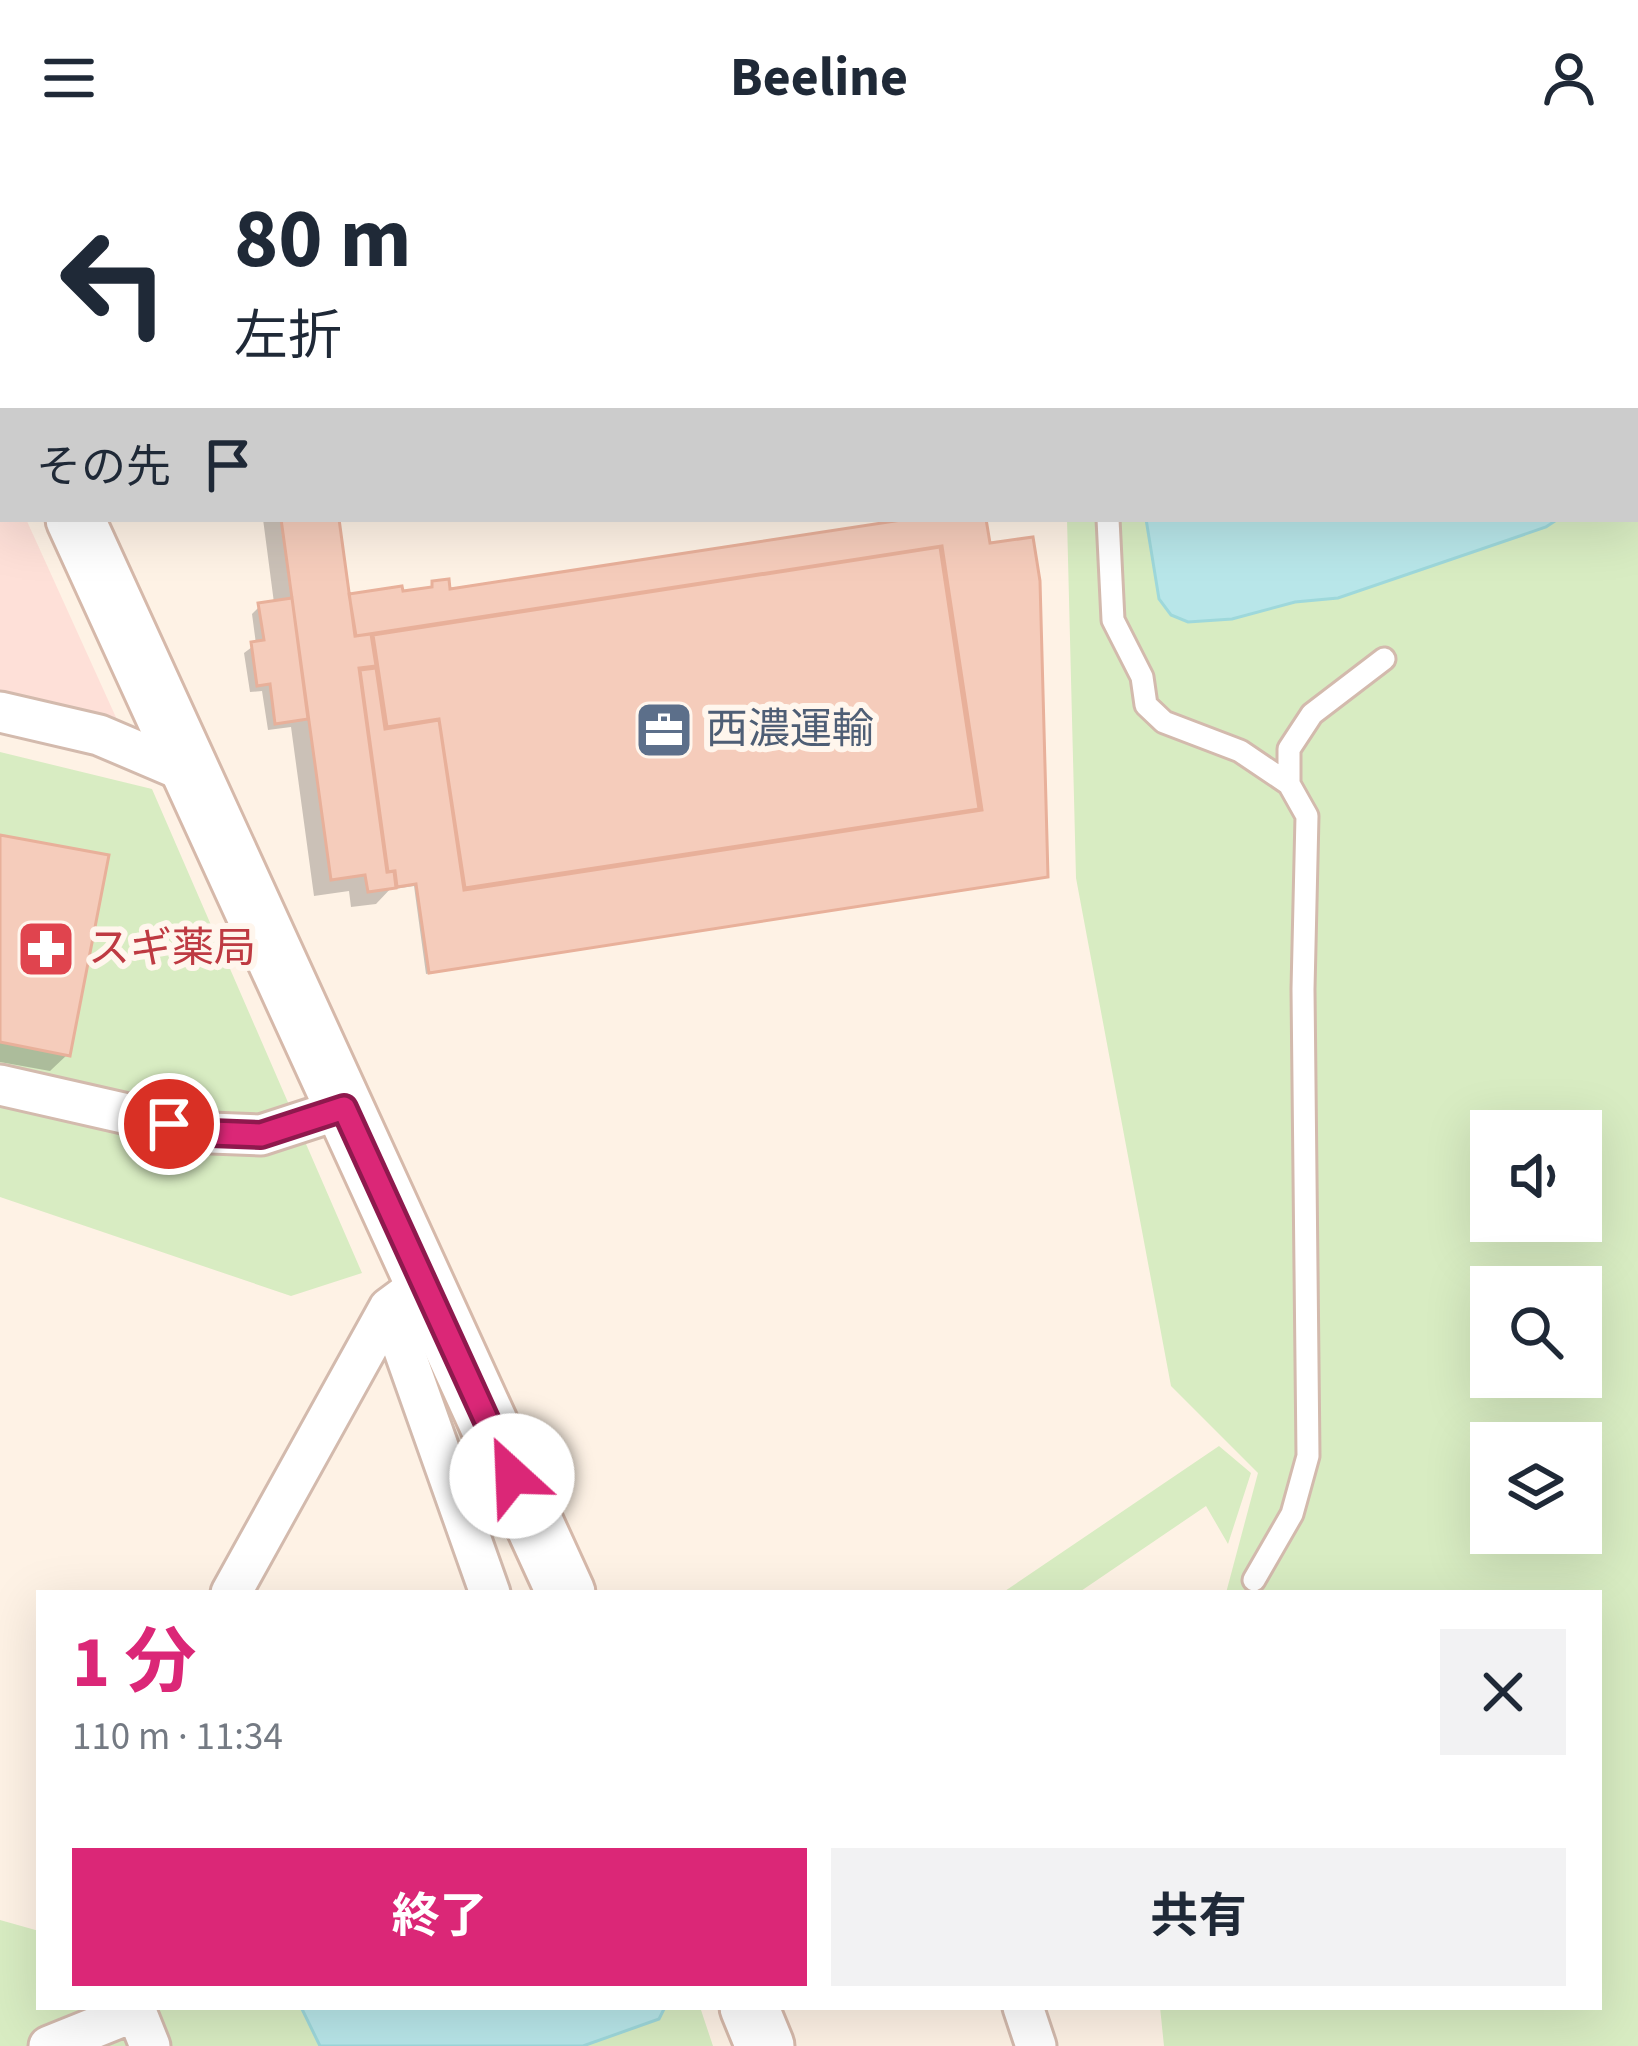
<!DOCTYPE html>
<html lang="ja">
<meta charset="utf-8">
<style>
body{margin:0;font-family:"Source Sans 3","Noto Sans JP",sans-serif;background:#f2f2f3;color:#1f2937;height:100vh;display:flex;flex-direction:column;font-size:45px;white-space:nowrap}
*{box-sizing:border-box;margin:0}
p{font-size:39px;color:#747a83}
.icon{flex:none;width:66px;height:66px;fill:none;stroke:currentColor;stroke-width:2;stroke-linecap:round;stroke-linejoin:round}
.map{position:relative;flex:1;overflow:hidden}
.sheet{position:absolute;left:36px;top:1434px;width:1566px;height:420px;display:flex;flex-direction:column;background:#fff;border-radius:0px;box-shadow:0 12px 48px #0002}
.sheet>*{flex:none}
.hud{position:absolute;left:0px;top:0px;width:1638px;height:366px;box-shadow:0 12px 48px #0002;background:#fff;color:#1f2937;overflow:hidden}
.fabs{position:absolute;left:1470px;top:954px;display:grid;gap:24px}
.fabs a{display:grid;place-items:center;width:132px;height:132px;border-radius:0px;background:#fff;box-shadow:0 12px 48px #0002;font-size:60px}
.pin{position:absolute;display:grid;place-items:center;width:102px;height:102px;color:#fff;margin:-51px;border:6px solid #fff;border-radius:50%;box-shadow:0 3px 12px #0007}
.me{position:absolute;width:132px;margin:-66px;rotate:335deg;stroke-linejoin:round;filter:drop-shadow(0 0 9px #0008)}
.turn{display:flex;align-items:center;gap:42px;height:252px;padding:0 36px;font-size:54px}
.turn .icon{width:156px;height:156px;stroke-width:2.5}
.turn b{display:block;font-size:84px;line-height:102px}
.then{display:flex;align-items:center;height:114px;padding:0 36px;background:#0003;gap:24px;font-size:45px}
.round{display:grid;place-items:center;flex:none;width:126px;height:126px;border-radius:0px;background:#f2f2f3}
.overview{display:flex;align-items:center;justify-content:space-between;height:204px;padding:0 36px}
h1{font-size:72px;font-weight:700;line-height:90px;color:#db2777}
.action{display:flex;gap:24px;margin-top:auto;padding:24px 36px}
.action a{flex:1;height:138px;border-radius:0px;background:#db2777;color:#fff;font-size:48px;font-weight:700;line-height:138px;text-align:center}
.action a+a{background:#f2f2f3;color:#1f2937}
header{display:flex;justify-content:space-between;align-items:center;height:156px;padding:0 36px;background:#fff;font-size:54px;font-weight:700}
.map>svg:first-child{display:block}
</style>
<header><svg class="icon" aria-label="menu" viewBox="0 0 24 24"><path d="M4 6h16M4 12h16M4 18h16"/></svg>Beeline<svg class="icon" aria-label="person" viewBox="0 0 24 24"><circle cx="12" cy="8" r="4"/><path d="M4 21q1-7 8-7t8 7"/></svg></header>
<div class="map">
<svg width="1638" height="1890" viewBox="0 0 1638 1890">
<rect width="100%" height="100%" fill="#fef2e5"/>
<!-- commercial -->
<path fill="#fee0d8" d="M0,0h148l-145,3v116z
M186,0h854v3h-854z
M0,306l3,57h23l93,205 -119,-20z"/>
<!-- green -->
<path fill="#d8ecc2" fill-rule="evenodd" d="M1058,0h580v1890h-474l-4,-39h439v-414h-373l32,-120 -87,-87 -95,-508 -9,-359h568v-360zM1491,975h90v90h-90zM1491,1131h90v90h-90zM1491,1287h90v90h-90z
M0,596l152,37 210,484 -71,23 -291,-99z
M1219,1290l32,27 -23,71 -22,-38 -128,87h-76z
M0,1764l39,11v76h661l13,39h-713z"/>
<!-- water -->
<path fill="#b8e6e9" stroke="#9ed8db" stroke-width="3" d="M1146,363h412l-12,8 -208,71 -43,4 -63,17 -44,3 -17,-7 -12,-16z
M301,1851h364l-6,12 -76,27h-263z"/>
<!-- shadow -->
<path fill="#0003" d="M263,363h73l11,81 83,-10 3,-6 15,9 479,-74h56l61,357 -618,98 -12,-88 -19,3 -1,-4 -18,19 -25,3 -2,-16 -35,5 -23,-169 -23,3 -6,-39 -12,1 -6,-39 12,-9 -4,-30 8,-8 14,-3z
M0,682l68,216 -18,17 -50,-9z"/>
<!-- building -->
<path fill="#f5ccbb" stroke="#e8b09a" stroke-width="3" d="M231,0h415l1,3h-435z
M281,363h58l16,117 16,-2 5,32 -17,2 28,204 7,-1 2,17 -28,4 -3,-17 -34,5z
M908,363h78l4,24 43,-6 7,44 8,296 -619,96 -13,-89 -19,3 -2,-16 -7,1 -28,-202 16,-2 9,61 54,-9 25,170 518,-80 -40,-264 -586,90 -7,-42 53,-8 1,5 29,-4v-6l17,-2 1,10z
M940,391l39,262 -514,79 -26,-169 -52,8 -14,-92z
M292,442l16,121 -33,5 -5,-40 -13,2 -6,-44 13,-2 -6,-37z
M0,679l109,20 -39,201 -70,-14z"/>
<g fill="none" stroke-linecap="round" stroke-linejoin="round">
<defs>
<path id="lane" d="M1123,3l2,-3
M1108,363l5,101 29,57 4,28 18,17 76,29 49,33
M1254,1424l38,-66 16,-58 -5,-467 4,-173 -18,-32v-35l23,-35 72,-55"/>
<path id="street" d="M166,3v-3
M0,170l3,-1
M0,556l99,23 94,40
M0,929l211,48 50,2 83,-27
M424,1126l-35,26 101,285
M231,1437l158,-285
M1023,1851l13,39
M49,1890l87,-35 14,35"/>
<path id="secondary" d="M0,202l3,6
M75,363l491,1074
M749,1851l16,39"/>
</defs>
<!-- lane casing -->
<use href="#lane" stroke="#d3baad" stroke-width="27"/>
<!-- street casing -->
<use href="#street" stroke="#d3baad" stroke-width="45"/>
<!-- secondary casing -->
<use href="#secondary" stroke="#d6b9aa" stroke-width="63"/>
<!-- lane -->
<use href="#lane" stroke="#fff" stroke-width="21"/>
<!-- street -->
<use href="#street" stroke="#fff" stroke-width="39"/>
<!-- secondary -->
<use href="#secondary" stroke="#fff" stroke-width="57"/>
</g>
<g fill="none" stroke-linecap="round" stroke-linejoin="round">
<defs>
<path id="route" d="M169,968l42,9 50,2 83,-27 168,368"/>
</defs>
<!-- route casing -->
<use href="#route" stroke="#8e194d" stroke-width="30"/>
<!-- route -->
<use href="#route" stroke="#db2777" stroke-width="21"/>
</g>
<!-- icons -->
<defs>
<symbol id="office-square" viewBox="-11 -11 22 22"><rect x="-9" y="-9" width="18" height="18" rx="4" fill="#5c6f8a" stroke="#fff6ed"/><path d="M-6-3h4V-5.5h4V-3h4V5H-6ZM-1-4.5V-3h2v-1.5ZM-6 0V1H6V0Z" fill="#fff"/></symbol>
<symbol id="pharmacy-square" viewBox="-11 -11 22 22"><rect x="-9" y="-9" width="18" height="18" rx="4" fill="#e0444e" stroke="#fff6ed"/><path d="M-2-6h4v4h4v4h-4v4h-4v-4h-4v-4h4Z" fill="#fff"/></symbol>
</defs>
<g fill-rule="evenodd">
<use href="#office-square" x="631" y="541" width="66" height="66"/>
<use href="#pharmacy-square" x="13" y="760" width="66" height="66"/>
</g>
<g text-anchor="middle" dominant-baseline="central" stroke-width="12" stroke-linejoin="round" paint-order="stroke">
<!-- service labels -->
<g font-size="42" fill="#4e5e75" stroke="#fff6ed" text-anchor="start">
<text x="706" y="574">西濃運輸</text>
</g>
<!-- health labels -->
<g font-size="42" fill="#be3a42" stroke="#fff6ed" text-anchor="start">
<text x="88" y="793">スギ薬局</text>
</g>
</g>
</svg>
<div class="fabs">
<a><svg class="icon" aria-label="sound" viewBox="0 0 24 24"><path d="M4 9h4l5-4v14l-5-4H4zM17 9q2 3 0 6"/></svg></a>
<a><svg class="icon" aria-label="search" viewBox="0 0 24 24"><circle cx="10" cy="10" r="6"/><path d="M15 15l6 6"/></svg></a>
<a><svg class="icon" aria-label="layers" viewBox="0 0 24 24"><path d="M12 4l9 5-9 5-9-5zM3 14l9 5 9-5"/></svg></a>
</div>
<div class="pin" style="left:169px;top:968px;background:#d93025"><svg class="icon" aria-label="arrive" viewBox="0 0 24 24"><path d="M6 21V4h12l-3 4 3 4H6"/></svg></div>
<svg class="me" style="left:512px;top:1320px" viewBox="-20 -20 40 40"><circle r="19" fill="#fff"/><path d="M0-13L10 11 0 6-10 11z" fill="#db2777"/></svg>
<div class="hud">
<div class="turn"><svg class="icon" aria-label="left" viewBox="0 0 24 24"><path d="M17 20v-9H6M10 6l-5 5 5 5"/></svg><div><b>80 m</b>左折</div></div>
<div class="then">その先<svg class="icon" aria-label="arrive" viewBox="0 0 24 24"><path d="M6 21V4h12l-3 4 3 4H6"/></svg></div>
</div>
<section class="sheet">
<div class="overview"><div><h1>1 分</h1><p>110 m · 11:34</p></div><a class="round"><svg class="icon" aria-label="close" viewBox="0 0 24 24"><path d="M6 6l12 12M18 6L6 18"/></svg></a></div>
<div class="action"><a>終了</a><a>共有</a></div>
</section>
</div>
